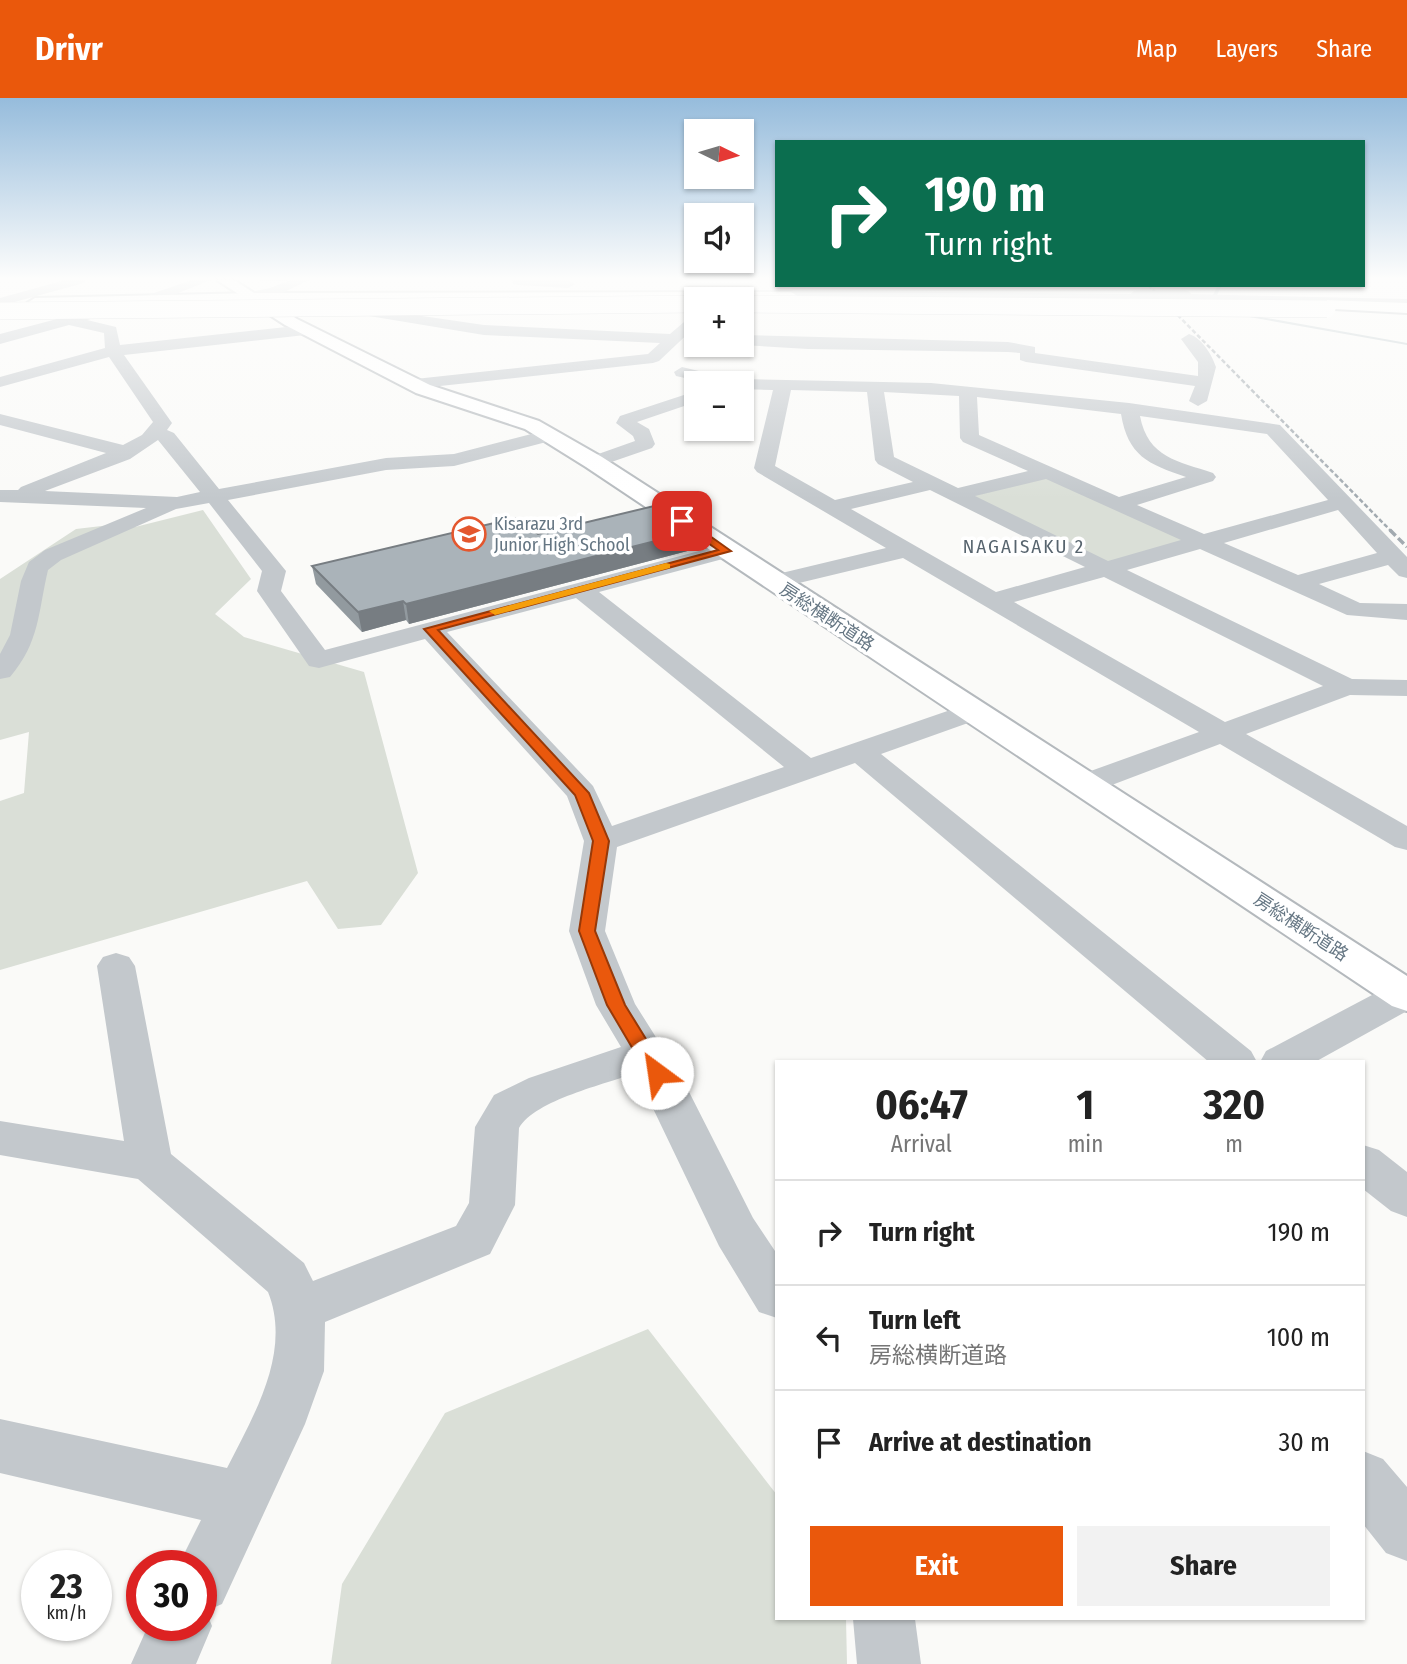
<!DOCTYPE html>
<meta charset="utf-8">
<style>
body{margin:0;font-family:"Fira Sans Condensed","Noto Sans JP",sans-serif;background:#f2f2f2;color:#222;height:100vh;display:flex;flex-direction:column;font-size:26px;white-space:nowrap}
*{box-sizing:border-box;margin:0}
p{font-size:23px;color:#767676}
.icon{flex:none;width:38px;height:38px;fill:none;stroke:currentColor;stroke-width:2;stroke-linecap:round;stroke-linejoin:round}
.map{position:relative;flex:1;overflow:hidden}
.sheet{position:absolute;left:775px;top:962px;width:590px;height:560px;display:flex;flex-direction:column;background:#fff;border-radius:0px;box-shadow:0 2px 5px #0004}
.sheet>*{flex:none}
.hud{position:absolute;left:775px;top:42px;width:590px;height:147px;border-radius:0px;box-shadow:0 2px 5px #0004;background:#0b6e4f;color:#fff;overflow:hidden}
.needle{width:46px;rotate:95deg}
.controls{position:absolute;left:684px;top:21px;display:grid;gap:14px}
.controls a{display:grid;place-items:center;width:70px;height:70px;border-radius:0px;background:#fff;box-shadow:0 2px 5px #0004;font-size:35px}
.speed{position:absolute;left:21px;top:1452px;display:flex;gap:14px;font-size:35px;font-weight:700;text-align:center}
.speed>*{display:grid;place-content:center;width:91px;height:91px;border-radius:50%;background:#fff;box-shadow:0 2px 5px #0004;line-height:1}
.speed small{font-size:18px;font-weight:400}
.speed .limit{border:10px solid #d22;background:#fff;color:#111}
.pin{position:absolute;display:grid;place-items:center;width:60px;height:60px;color:#fff;margin:-30px;border-radius:14px;box-shadow:0 4px 10px #0006}
.me{position:absolute;width:77px;margin:-38px;rotate:329deg;stroke-linejoin:round;filter:drop-shadow(0 0 5px #0008)}
.turn{display:flex;align-items:center;gap:24px;height:147px;padding:0 35px;font-size:32px}
.turn .icon{width:91px;height:91px;stroke-width:2.5}
.turn b{display:block;font-size:49px;line-height:60px}
.eta{display:flex;justify-content:space-evenly;align-items:center;height:119px;text-align:center}
.eta b{font-size:42px;font-weight:700;line-height:49px}
.primary-button{display:flex;gap:14px;margin-top:auto;padding:14px 35px}
.primary-button a{flex:1;height:80px;border-radius:0px;background:#ea580c;color:#fff;font-size:28px;font-weight:700;line-height:80px;text-align:center}
.primary-button a+a{background:#f2f2f2;color:#222}
ul{padding:0;list-style:none}
li{display:flex;align-items:center;gap:21px;height:105px;padding:0 35px;border-top:2px solid #e0e0e0}
li div{flex:1}
li b{display:block;font-size:26px}
li em{font-style:normal}
header{display:flex;align-items:center;gap:42px;box-sizing:border-box;height:98px;padding:0 35px;background:#ea580c;color:#fff}
header strong{font-size:33px}
nav{display:flex;gap:38px;margin-inline-start:auto;font-size:24px}
.map>svg:first-child{display:block}
</style>
<header>
<strong>Drivr</strong>
<nav><a>Map</a><a>Layers</a><a>Share</a></nav>
</header>
<div class="map">
<svg width="1407" height="1566" viewBox="0 0 1407 1566">
<rect width="100%" height="100%" fill="#fafaf8"/>
<!-- green -->
<path fill="#dadfd7" d="M1047,375l155,68 -95,27 -149,-74z
M203,412l48,69 -36,35 29,23 120,35 54,201 -37,52 -43,4 -31,-48 -307,89v-169l24,-8 5,-61 -29,8v-161l76,-50 34,-4 25,2z
M648,1231l129,166v124h69l1,45h-516l11,-80 103,-171z"/>
<g fill="none" stroke-linecap="round" stroke-linejoin="round">
<!-- stream -->
<path fill="#bbc7cb" fill-rule="evenodd" d="M1218,187h4l-6,12 6,4 -1,2 -9,-6z
M1239,215l168,30v2l-169,-30z"/>
<defs>
<path id="major" d="M217,182h17l28,18 -8,5 -5,-2z"/>
<path id="highway" d="M791,194l8,5 -3,3 -524,3 25,16 133,66 109,36 63,36 805,519v35l-15,-5 -806,-539 -61,-38 -109,-36 -131,-68 -34,-22 -216,5 -8,-5 8,-5 219,-5z
M1322,202l85,3v10l-91,-5 -2,-3 2,-3z"/>
</defs>
<!-- major casing -->
<use href="#major" stroke="#b5babe" stroke-width="4"/>
<!-- highway casing -->
<use href="#highway" stroke="#b4b9bd" stroke-width="4"/>
<!-- minor -->
<path fill="#c3c8cc" fill-rule="evenodd" d="M65,182h21l-2,3 -84,23v-8z
M192,182h19l-53,21 -71,19 29,7 4,18 185,-20 8,5 -8,5 -181,20 48,68 -5,7 7,3 45,56 167,-31 68,-4 93,-24 9,6 -2,4 -100,26 -68,4 -158,30 58,71 -5,20 44,59 393,-104h16l4,5 -4,5 -135,36 212,166 151,-52 10,-3 10,3 4,6 -4,6 -101,36 370,297 6,11h-48l-354,-299 -238,84 -12,84 30,73 48,76 70,138 24,36v64l-18,-6 -40,-66 -83,-173c-30,11 -101,27 -117,55l-4,77 -25,49 -165,68 -1,49 -19,53 -83,180 -16,7 6,15 -16,38h-65l17,-38h53v-60h-23l23,-46 -201,-47v-54l227,49c27,-53 65,-116 41,-176l-130,-113 -138,-24v-34l124,20 -27,-175 6,-9 13,-4 13,4 6,9 36,188 133,109 9,18 143,-55 13,-23 6,-76 19,-32 35,-17 92,-31 -25,-42 -27,-74 15,-90 -17,-45 -142,-157 -106,29 -10,-2 -52,-75 5,-20 -53,-68 -33,6 -115,51 -13,10c-10,42 -8,72 -38,107l-10,2v-25l10,-19 11,-54 8,-19 16,-12 101,-42 -146,-6v-12h18l3,-3 85,-34 -106,-28v-11l123,31 19,-10 11,-13 -44,-65 -109,30v-10l105,-29 -1,-15 -35,-8 -69,19v-10l148,-39zM158,342l42,52 -23,5 -132,-6 85,-32zM576,500l208,169 -172,59 -19,-40 -146,-154z
M291,182h18l-31,15 -28,5 -7,-4 2,-3 25,-5z
M512,182h56l7,4 -7,4 -50,-3 -5,-1z
M745,192l392,4 7,4 -7,4 -397,-5 -2,-3z
M1185,196l222,5v8l-227,-6 -2,-3z
M374,211l110,16 186,9 21,-18 5,-1v11l-37,35 -6,2 -241,26 -9,-5 3,-4 242,-26 12,-11 -176,-8 -115,-19 -2,-3z
M1189,236c13,4 23,21 27,33l-9,34 -9,5 -9,-5 6,-15 -169,-24 -6,-2v-7l-12,-1 -200,-3 -66,-4v-10l266,7 27,5v6l163,23v-14l-17,-23z
M682,269l50,12 2,4 8,-4 189,4 198,20 151,22 127,132v21l-8,-2 -11,-11 -69,19 41,19 47,1v16l-60,-5 -147,-66 -73,21 225,109 55,1v16l-57,-1 -104,39 161,92v24l-12,-3 -175,-103 -124,47 -11,2 -11,-2 -5,-7 5,-7 125,-45 -296,-174 -129,31 -9,-2 -3,-5 3,-5 121,-29 -129,-76 -3,-4 19,-78 -31,-1v-6h-35l-31,-7 -2,-4zM791,292l76,2 8,68 3,4 35,18 -78,18 -60,-34zM884,294l75,4 1,42 3,4 65,29 -70,17 -64,-31zM977,299l144,17c7,42 27,50 65,63l-67,20 -140,-62zM1140,318l127,18 61,66 -124,34 -67,-29 76,-24 3,-4 -3,-4c-35,-12 -65,-15 -73,-57zM1046,381l135,61 -73,21 -133,-65zM930,392l155,77 -89,25 -145,-83zM1338,412l39,43 -79,22 -74,-32zM1104,479l219,109 -98,36 -211,-120z
M696,293v11l-59,20 12,7 6,15 -3,4 -58,20 -7,-2 -3,-4 3,-4 48,-17 -2,-5 -17,-13 4,-7z
M1405,884l2,29 -92,51h-55l6,-11 125,-66z
M1363,1047l16,5 28,22v45l-16,-6 -28,-22z
M1363,1353l20,8 24,28v74l-21,-8 -23,-29z
M853,1521h62l6,45h-64z"/>
<!-- major -->
<use href="#major" fill="#fff" fill-rule="evenodd"/>
<!-- highway -->
<use href="#highway" fill="#fff" fill-rule="evenodd"/>
<!-- rail-far1 -->
<path stroke="#a2aab0" stroke-width="2.5" stroke-dasharray="4.5 2.5" stroke-linecap="butt" d="M1148,187l244,247"/>
<!-- rail -->
<path stroke="#a2aab0" stroke-width="3.5" stroke-dasharray="8 3.5" stroke-linecap="butt" d="M1390,432l17,17"/>
<defs>
<path id="highway-bridge" d="M742,206l585,5
M0,213l696,-7"/>
</defs>
<!-- highway-bridge casing -->
<use href="#highway-bridge" stroke="#b4b9bd" stroke-width="18" stroke-linecap="butt"/>
<!-- minor-bridge -->
<path stroke="#c3c8cc" stroke-width="15" d="M1137,200h48"/>
<!-- highway-bridge -->
<use href="#highway-bridge" stroke="#fff" stroke-width="17"/>
</g>
<!-- wall -->
<path fill="#929a9f" d="M256,182h32l-8,1z
M538,436l157,15 -286,75 -3,-4 -44,12 -46,-48 -4,-18z"/>
<!-- shaded-wall -->
<path fill="#777d82" d="M695,433v18l-286,75 -3,-20z
M403,503l3,19 -44,12 -4,-20z"/>
<!-- building -->
<path fill="#aab3b9" stroke="#777d82" stroke-width="2" d="M654,408l41,25 -289,73 -3,-3 -45,11 -46,-46 203,-48 23,16z"/>
<!-- sky -->
<linearGradient id="sky" x2="0" y2="1"><stop stop-color="#96bcdc"/><stop offset="0.45" stop-color="#fdfdfc"/><stop offset="1" stop-color="#fdfdfc" stop-opacity="0"/></linearGradient>
<rect width="1407" height="401" fill="url(#sky)"/>
<!-- route -->
<path fill="#ea580c" stroke="#983908" stroke-width="2" d="M679,421h7l45,32 -293,79 151,163 20,48 -14,90 30,74 42,68 -3,5h-14l-43,-73 -28,-74 14,-90 -18,-46 -151,-166 294,-79 -39,-27z"/>
<!-- slow -->
<path fill="#f59e0b" d="M666,465l4,1v4l-175,47 -6,-4z"/>
<!-- icons -->
<defs>
<symbol id="school-ring" viewBox="-11 -11 22 22"><circle r="9.5" fill="#fff" stroke="#e4572e" stroke-width="1.5"/><path d="M0-5L7-2L0 1L-7-2ZM-4 1L0 2.5L4 1V4Q0 6-4 4Z" fill="#e4572e"/></symbol>
</defs>
<g fill-rule="evenodd">
<use href="#school-ring" x="450" y="417" width="38" height="38"/>
</g>
<g text-anchor="middle" dominant-baseline="central" stroke-width="7" stroke-linejoin="round" paint-order="stroke">
<!-- far-poi labels -->
<g font-size="18" fill="#657683" stroke="#fff" text-anchor="start">
<text x="494" y="426">Kisarazu 3rd<tspan x="494" dy="21">Junior High School</tspan></text>
</g>
<!-- far-street labels -->
<g font-size="18" fill="#657683" stroke="#fff">
<text transform="translate(827 519) rotate(33)">房総横断道路</text>
<text transform="translate(1301 829) rotate(33)">房総横断道路</text>
</g>
<!-- far-neighbourhood labels -->
<g font-size="19" letter-spacing="2" fill="#57646e" stroke="#fff">
<text x="1024" y="448">NAGAISAKU 2</text>
</g>
</g>
</svg>
<div class="controls">
<a><svg class="needle" viewBox="-14 -14 28 28"><path d="M0-13l5 13h-10z" fill="#e53935"/><path d="M0 13l5-13h-10z" fill="#767676"/></svg></a>
<a><svg class="icon" aria-label="sound" viewBox="0 0 24 24"><path d="M4 9h4l5-4v14l-5-4H4zM17 9q2 3 0 6"/></svg></a>
<a>+</a>
<a>−</a>
</div>
<div class="speed"><div>23<small>km/h</small></div><div class="limit">30</div></div>
<div class="pin" style="left:682px;top:423px;background:#d93025"><svg class="icon" aria-label="arrive" viewBox="0 0 24 24"><path d="M6 21V4h12l-3 4 3 4H6"/></svg></div>
<svg class="me" style="left:657px;top:975px" viewBox="-20 -20 40 40"><circle r="19" fill="#fff"/><path d="M0-13L10 11 0 6-10 11z" fill="#ea580c"/></svg>
<div class="hud">
<div class="turn"><svg class="icon" aria-label="right" viewBox="0 0 24 24"><path d="M7 20v-9h11M14 6l5 5-5 5"/></svg><div><b>190 m</b>Turn right</div></div>
</div>
<section class="sheet">
<div class="eta">
<div><b>06:47</b><p>Arrival</p></div>
<div><b>1</b><p>min</p></div>
<div><b>320</b><p>m</p></div>
</div>
<ul>
<li><svg class="icon" aria-label="right" viewBox="0 0 24 24"><path d="M7 20v-9h11M14 6l5 5-5 5"/></svg><div><b>Turn right</b></div><em>190 m</em></li>
<li><svg class="icon" aria-label="left" viewBox="0 0 24 24"><path d="M17 20v-9H6M10 6l-5 5 5 5"/></svg><div><b>Turn left</b><p>房総横断道路</p></div><em>100 m</em></li>
<li><svg class="icon" aria-label="arrive" viewBox="0 0 24 24"><path d="M6 21V4h12l-3 4 3 4H6"/></svg><div><b>Arrive at destination</b></div><em>30 m</em></li>
</ul>
<div class="primary-button"><a>Exit</a><a>Share</a></div>
</section>
</div>
